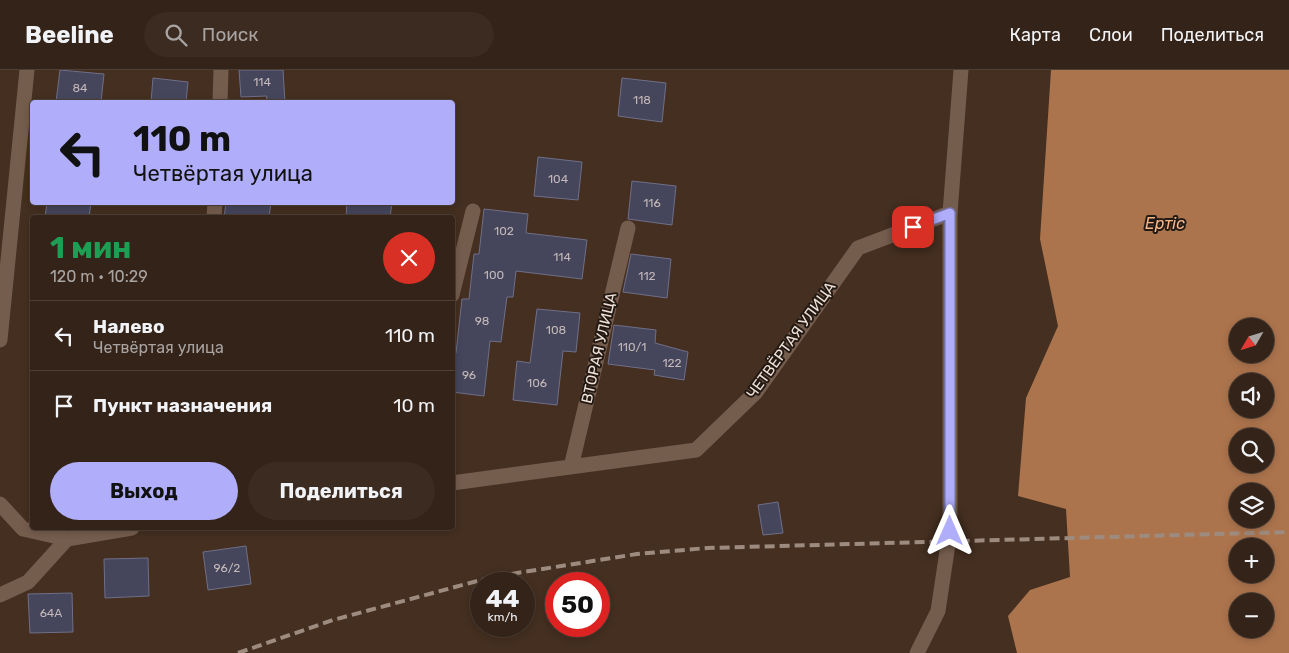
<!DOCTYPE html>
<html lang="ru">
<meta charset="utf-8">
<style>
body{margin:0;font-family:Rubik,sans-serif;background:#3b2b21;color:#f1f3f6;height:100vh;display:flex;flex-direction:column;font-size:19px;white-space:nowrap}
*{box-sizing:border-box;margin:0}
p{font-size:16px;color:#a9a4a2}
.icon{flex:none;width:28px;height:28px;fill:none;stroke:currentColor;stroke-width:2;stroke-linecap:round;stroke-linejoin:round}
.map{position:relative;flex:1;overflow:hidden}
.side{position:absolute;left:30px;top:145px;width:425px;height:315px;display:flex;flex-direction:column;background:#332318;border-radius:5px;box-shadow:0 2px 8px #0003,0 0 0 1px #4e4037}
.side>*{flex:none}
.top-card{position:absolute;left:30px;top:30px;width:425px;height:105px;border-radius:5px;box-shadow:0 2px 8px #0003,0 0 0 1px #4e4037;background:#b0aefa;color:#111;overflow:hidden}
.needle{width:32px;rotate:231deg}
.buttons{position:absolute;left:1229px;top:248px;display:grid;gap:10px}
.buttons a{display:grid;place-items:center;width:45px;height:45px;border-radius:50%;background:#332318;box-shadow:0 2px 8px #0003,0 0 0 1px #4e4037;font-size:25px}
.speed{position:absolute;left:470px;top:502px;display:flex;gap:10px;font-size:25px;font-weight:700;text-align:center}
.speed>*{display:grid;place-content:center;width:65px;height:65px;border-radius:50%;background:#332318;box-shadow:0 2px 8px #0003,0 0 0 1px #4e4037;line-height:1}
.speed small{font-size:12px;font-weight:400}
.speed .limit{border:8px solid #d22;background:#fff;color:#111}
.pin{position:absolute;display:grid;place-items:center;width:42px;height:42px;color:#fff;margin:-21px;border-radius:10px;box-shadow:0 2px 8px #0006}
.me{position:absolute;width:55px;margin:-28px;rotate:0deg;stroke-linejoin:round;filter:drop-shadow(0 0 4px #0008)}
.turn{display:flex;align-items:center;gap:18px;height:105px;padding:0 20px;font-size:22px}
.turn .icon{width:65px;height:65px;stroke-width:2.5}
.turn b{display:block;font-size:35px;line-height:42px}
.round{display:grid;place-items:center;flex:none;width:52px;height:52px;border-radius:26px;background:#3b2b21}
.summary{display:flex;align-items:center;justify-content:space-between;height:85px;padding:0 20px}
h1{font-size:30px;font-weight:700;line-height:38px;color:#1e9e55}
.action{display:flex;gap:10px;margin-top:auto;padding:10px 20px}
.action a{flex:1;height:58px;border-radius:30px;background:#b0aefa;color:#111;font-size:20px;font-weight:700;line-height:58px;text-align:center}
.action a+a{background:#3b2b21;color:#f1f3f6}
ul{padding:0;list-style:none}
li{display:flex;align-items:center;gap:15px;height:70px;padding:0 20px;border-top:1px solid #4e4037}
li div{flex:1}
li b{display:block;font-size:19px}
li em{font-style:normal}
header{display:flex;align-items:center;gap:30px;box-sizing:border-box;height:70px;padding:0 25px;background:#332318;border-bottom:1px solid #4e4037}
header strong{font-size:24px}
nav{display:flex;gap:28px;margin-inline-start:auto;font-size:18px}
.search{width:350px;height:45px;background:#3b2b21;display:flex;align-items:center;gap:12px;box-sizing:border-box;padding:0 18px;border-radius:28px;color:#a9a4a2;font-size:19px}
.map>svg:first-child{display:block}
</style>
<header>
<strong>Beeline</strong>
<div class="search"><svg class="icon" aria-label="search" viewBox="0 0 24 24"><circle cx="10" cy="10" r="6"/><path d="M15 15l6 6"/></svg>Поиск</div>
<nav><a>Карта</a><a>Слои</a><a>Поделиться</a></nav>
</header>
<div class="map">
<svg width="1289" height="583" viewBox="0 0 1289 583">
<rect width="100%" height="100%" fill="#442f20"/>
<!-- water -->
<path fill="#ac744d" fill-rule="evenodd" d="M1051,0h238v583h-272l-9,-37 22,-26 40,-13 -4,-68 -48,-13 8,-98 32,-72 -18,-87zM1238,256h27v28h-27zM1265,311v28h-27v-28zM1265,366v28h-27v-28zM1238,421h27v28h-27zM1265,476v28h-27v-28zM1265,531v28h-27v-28z"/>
<!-- building -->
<path fill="#45455c" stroke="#6f6f89" d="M60,0l44,4 -3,28h-45z
M239,0h44l2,32h-19l1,-6 -26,1z
M153,8l35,4 -2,20h-35z
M622,8l44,5 -4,39 -44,-6z
M538,87l44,5 -4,38 -44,-4z
M632,111l44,5 -4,39 -44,-6z
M47,132h44l-2,16h-44z
M226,132h45l-2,16h-45z
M347,132h45l-2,16h-44z
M484,139l44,5 -2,19 61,7 -5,39 -66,-8 -3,26h-6l-6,45 -11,-1 -6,55 -32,-4v-39h4l6,-54h7l5,-45h5z
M631,184l40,5 -4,39 -44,-6z
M537,239l43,4 -4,39 -13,-1 -6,54 -44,-5 4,-39 13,2z
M614,255l42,5 -1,13 33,9 -4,28 -30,-5 1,-5 -47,-6z
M778,432l5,31 -20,2 -5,-30z
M246,476l5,38 -43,6 -5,-38z
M148,488l1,38 -44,2 -1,-39z
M72,523l1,39 -43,1 -2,-39z"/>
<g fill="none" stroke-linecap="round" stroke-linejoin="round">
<!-- street -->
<path stroke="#755d4e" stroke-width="15" d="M220,32l1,-32
M214,148l1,-16
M452,225l21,-84
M0,270l27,-270
M571,397l57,-239
M452,413l244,-33 60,-58 102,-144 92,-35
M0,434l23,25 44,10 65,-11
M0,525l28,-13 39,-43"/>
<!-- secondary -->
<path stroke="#755d4e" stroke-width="15" d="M917,583l21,-42 12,-80v-318l11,-143"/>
<!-- rail -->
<path stroke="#9d8b7f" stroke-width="4" stroke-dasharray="10 5" stroke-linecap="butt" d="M238,583l95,-33 159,-43 145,-23 70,-6 582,-16"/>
</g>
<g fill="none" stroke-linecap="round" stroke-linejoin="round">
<defs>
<path id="route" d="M913,157l37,-14v318"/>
</defs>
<!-- route casing -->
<use href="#route" stroke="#7271a2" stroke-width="12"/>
<!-- route -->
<use href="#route" stroke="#b0aefa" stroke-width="9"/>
</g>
<g text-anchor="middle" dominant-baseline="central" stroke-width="4" stroke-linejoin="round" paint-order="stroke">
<!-- number labels -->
<g font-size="12" fill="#c4b9b8">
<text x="262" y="12">114</text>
<text x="80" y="18">84</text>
<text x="642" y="30">118</text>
<text x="558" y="109">104</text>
<text x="652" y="133">116</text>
<text x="504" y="161">102</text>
<text x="562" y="187">114</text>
<text x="494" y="205">100</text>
<text x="647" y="206">112</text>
<text x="482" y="251">98</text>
<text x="556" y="260">108</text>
<text x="632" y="277">110/1</text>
<text x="672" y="293">122</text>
<text x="469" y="305">96</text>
<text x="537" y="313">106</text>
<text x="227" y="498">96/2</text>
<text x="51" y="543">64А</text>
</g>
<!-- street labels -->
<g font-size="15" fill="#eee0d7" stroke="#231913">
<text transform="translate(791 270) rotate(-54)">ЧЕТВЁРТАЯ УЛИЦА</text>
<text transform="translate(599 278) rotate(-77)">ВТОРАЯ УЛИЦА</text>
</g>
<!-- water labels -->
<g font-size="16" font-style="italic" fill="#f9b78c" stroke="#231913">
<text x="1165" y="153">Ертіс</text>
</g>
</g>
</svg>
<div class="buttons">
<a><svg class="needle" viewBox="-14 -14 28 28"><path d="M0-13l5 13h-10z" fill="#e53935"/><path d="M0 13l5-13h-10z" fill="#a9a4a2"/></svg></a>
<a><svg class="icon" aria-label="sound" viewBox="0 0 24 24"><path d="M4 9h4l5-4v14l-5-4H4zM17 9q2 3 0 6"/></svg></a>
<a><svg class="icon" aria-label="search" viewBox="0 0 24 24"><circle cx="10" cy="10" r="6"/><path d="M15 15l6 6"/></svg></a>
<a><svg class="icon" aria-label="layers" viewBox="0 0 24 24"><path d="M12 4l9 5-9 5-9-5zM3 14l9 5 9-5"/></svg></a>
<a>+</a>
<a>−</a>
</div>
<div class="speed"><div>44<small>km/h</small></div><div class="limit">50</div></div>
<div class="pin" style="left:913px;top:157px;background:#d93025"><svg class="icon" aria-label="arrive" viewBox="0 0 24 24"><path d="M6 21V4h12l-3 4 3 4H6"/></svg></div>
<svg class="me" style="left:950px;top:461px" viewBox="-20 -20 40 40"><path d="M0-17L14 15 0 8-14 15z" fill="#b0aefa" stroke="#fff" stroke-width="4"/></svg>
<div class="top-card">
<div class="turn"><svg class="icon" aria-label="left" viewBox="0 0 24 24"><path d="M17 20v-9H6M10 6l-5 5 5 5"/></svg><div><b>110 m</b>Четвёртая улица</div></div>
</div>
<section class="side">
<div class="summary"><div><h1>1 мин</h1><p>120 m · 10:29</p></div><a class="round" style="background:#d93025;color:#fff"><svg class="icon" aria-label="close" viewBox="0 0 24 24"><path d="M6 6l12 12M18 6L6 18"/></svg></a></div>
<ul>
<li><svg class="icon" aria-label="left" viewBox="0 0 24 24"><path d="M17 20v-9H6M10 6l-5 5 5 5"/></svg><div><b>Налево</b><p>Четвёртая улица</p></div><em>110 m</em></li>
<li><svg class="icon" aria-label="arrive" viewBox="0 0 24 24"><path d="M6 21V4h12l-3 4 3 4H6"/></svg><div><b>Пункт назначения</b></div><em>10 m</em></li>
</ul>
<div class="action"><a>Выход</a><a>Поделиться</a></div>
</section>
</div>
